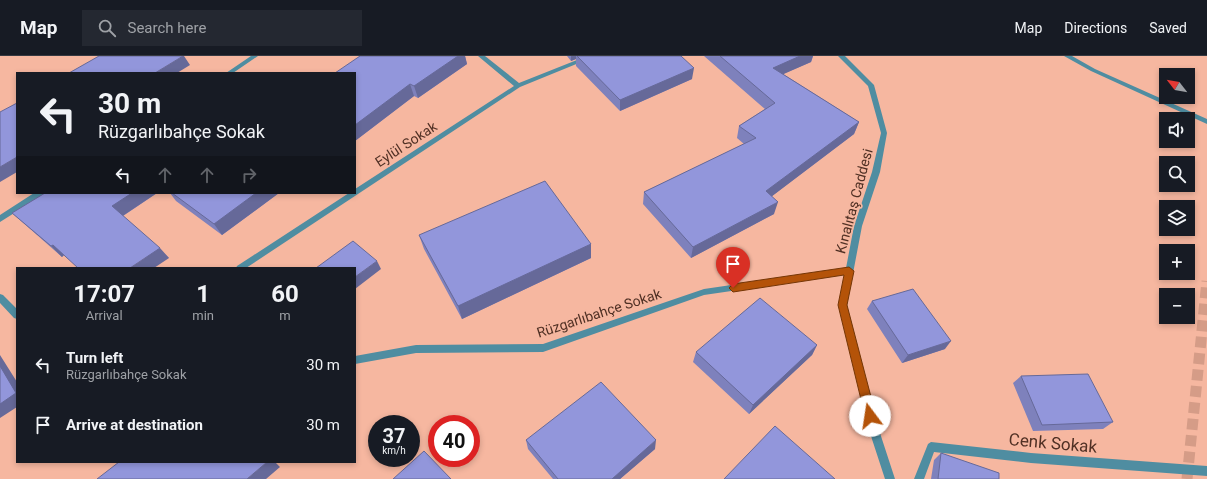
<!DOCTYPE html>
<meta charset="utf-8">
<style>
body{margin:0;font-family:Roboto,sans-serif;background:#242831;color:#f1f3f6;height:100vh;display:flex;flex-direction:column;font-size:15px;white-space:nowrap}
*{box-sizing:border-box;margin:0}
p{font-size:13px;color:#9ea1a6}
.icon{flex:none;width:22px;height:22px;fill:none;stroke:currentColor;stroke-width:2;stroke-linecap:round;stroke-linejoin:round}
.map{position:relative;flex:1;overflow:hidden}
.sheet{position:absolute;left:16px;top:211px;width:340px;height:196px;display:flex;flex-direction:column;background:#171b24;border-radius:0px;box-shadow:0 2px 6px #0003}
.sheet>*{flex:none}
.guide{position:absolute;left:16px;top:16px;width:340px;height:122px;border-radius:0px;box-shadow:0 2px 6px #0003;background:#171b24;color:#f1f3f6;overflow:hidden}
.needle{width:26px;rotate:301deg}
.fabs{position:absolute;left:1159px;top:12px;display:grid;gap:8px}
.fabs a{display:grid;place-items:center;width:36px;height:36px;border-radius:0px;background:#171b24;box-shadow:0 2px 6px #0003;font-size:20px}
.speed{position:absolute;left:368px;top:359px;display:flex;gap:8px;font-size:20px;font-weight:700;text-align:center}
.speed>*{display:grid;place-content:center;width:52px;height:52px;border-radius:50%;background:#171b24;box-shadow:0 2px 6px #0003;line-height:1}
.speed small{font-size:10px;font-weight:400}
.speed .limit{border:6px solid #d22;background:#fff;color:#111}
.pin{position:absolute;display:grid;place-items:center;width:34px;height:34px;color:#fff;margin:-41px -17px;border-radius:50% 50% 50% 0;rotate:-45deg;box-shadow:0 0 4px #0007}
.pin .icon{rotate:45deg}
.me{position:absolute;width:44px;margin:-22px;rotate:346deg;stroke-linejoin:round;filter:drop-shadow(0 0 3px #0008)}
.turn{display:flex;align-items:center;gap:14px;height:84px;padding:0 16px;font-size:18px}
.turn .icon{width:52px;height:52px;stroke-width:2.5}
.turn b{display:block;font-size:28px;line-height:34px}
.lanes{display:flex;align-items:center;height:38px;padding:0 16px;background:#0003;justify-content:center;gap:20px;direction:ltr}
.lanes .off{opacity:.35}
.eta{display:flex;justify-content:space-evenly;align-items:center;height:68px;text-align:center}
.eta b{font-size:24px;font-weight:700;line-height:28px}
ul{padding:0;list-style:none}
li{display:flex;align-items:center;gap:12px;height:60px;padding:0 16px}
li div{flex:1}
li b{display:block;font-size:15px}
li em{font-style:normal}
header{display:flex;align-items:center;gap:24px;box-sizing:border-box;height:56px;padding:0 20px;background:#171b24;border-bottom:1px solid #363941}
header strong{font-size:19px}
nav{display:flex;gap:22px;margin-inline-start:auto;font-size:14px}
.search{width:280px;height:36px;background:#242831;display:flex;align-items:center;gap:10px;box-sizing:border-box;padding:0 14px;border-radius:0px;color:#9ea1a6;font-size:15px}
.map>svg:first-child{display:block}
</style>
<header>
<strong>Map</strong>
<div class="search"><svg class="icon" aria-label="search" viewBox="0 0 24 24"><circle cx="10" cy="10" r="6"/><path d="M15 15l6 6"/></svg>Search here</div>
<nav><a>Map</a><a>Directions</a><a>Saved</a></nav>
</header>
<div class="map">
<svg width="1207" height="423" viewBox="0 0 1207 423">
<rect width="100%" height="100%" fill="#f6b7a0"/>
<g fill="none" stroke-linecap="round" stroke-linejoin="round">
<!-- primary-tunnel -->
<path stroke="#d59c87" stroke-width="11" stroke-dasharray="11 5.5" stroke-linecap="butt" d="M1187,423l20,-198"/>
<!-- minor -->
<path fill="#4f8da1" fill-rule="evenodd" d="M251,0h7l-25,17h-7z
M478,0h7l34,27 68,-27h9l-76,31 -274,181h-10l1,-2 112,-73h6v-4l159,-103z
M1064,0h8l23,13 112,50v5l-116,-53z
M34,137h10l-1,2 -43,27v-7z
M849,212l3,1 1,2 -1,2 -3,1 -145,21 -161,57 -127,1 -61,11v-8l61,-11 127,-1 161,-55z
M0,238l3,1 14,14v10l-3,-1 -14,-15z
M931,386l100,11 176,13v10l-176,-13 -97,-11 -10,27h-10l14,-35z"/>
<!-- tertiary -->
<path fill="#4f8da1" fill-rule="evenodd" d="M838,0h7l29,29 13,48 -7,39 -18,54 -15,79 32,125 16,49h-10l-16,-49 -30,-125 15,-79 18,-54 9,-39 -13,-47z"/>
</g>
<!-- wall -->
<path fill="#7e81bc" d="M359,0h106l2,8 -49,34 -4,-2 -59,45v-68z
M567,0h114l11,23 -72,32 -44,-45v-7l-5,2z
M704,0h109l-2,6 -28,12 76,48 -5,12 -82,62 2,18 -83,44 -48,-54 1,-12 100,-48 -7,-6 2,-12 26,-17z
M45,137h112l-34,23 46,42 -105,-3 -2,2 -50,-44z
M170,137h109l-57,42 -46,-34z
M419,179l172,9v14l-129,61 -38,-70z
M872,245l73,48 -43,14 -35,-54z
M817,289l-5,10 -63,59 -56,-52 3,-10z
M1021,320l92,46 -10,7 -70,2 -20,-48z
M526,384l129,9 -35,30h-67l-25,-30z
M941,397l58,26h-68l3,-19z"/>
<!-- shaded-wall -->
<path fill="#666999" d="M183,0h1l6,9 -13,8h-22z
M458,0h7l2,8 -49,34 -4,-12z
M571,0h5v3l-5,2z
M800,0h13l-2,6 -41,18 3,-12z
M694,12l-2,11 -72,32v-11z
M410,28l4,12 -59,45v-16z
M859,66l-5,12 -91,69 3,-12z
M17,101v15l-17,10v-15z
M132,137h25l-36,24 -9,-11z
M256,137h23l-57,42 -8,-11z
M778,146l-4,12 -83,44 2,-11z
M591,188v14l-129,61 -4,-13z
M53,189l11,10 -2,2 -11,-11z
M160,192l9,10 -15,10h-24z
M377,205l4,8 -26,20v-12z
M951,285l-6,8 -43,14 6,-8z
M817,289l-5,10 -63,59 4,-9z
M0,299l17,27v25l-17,11z
M656,384l-1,9 -35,30h-8z
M267,406h8l5,5 -14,12h-19z"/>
<!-- building -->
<path fill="#9296db" stroke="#666999" d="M99,0h84l-28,17h-86z
M360,0h98l-44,30 -4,-2 -55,41v-52h-20z
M577,0h104l13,12 -74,32z
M720,0h80l-27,12 86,54 -93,69 12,11 -85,45 -49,-55 112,-54 -17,-12 36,-23z
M17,47v54l-17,10v-55z
M545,125l46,63 -133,62 -39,-71z
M45,137h87l-20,13 48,42 -30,20h-52l-25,-23 -2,1 -39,-33z
M172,137h84l-42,31z
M353,185l24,20 -22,16v-9h-39z
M913,233l38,52 -43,14 -36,-54z
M760,242l57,47 -64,60 -57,-53z
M0,310l16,27 -16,11z
M1088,318l25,48 -71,3 -21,-49z
M601,326l55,58 -44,39h-54l-32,-39z
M775,370l60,53h-111z
M424,395l27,28h-58z
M941,397l58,20v6h-61z
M119,406h148l-20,17h-150z"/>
<!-- route -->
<path fill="#b45309" stroke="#753606" d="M849,211l5,4 -7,34 29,111 -2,4 -4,1 -3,-1 -2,-4 -27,-111 6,-30 -111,17 -4,-4 4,-4z"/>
<g text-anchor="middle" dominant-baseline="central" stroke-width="3.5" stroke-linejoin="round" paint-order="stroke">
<!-- street labels -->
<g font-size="14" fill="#503024" stroke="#f6b7a0">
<text transform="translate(406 88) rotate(-33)">Eylül Sokak</text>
<text transform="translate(854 145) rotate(-75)">Kınalıtaş Caddesi</text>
<text transform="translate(599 257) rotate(-18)">Rüzgarlıbahçe Sokak</text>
</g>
<!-- near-street labels -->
<g font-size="17" fill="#503024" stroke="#f6b7a0">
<text transform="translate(1053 387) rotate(5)">Cenk Sokak</text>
</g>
</g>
</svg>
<div class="fabs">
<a><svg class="needle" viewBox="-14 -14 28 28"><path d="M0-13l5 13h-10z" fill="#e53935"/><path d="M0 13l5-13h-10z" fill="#9ea1a6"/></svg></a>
<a><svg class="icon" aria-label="sound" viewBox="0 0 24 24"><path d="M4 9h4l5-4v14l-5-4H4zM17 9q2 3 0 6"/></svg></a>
<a><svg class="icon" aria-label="search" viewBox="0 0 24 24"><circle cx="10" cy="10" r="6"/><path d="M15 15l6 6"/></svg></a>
<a><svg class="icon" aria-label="layers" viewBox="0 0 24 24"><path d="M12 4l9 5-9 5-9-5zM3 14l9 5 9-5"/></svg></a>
<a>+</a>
<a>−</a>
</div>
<div class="speed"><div>37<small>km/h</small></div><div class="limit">40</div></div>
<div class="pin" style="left:733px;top:232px;background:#d93025"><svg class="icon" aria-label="arrive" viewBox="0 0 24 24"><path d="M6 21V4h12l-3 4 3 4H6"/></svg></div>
<svg class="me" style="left:870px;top:360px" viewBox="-20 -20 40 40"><circle r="19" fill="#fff"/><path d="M0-13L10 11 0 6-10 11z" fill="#b45309"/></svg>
<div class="guide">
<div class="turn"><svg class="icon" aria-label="left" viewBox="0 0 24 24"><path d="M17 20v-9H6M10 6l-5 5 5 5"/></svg><div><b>30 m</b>Rüzgarlıbahçe Sokak</div></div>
<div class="lanes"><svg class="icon" aria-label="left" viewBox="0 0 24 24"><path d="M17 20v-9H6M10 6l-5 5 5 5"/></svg><svg class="icon off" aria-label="ahead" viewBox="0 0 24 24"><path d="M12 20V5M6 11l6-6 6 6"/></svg><svg class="icon off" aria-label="ahead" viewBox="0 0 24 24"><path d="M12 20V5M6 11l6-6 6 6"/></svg><svg class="icon off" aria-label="right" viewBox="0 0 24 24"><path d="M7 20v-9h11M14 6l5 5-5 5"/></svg></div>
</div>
<section class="sheet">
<div class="eta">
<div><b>17:07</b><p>Arrival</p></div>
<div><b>1</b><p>min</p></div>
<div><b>60</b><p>m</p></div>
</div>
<ul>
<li><svg class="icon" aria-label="left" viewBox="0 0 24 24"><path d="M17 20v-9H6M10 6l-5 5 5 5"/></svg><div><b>Turn left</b><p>Rüzgarlıbahçe Sokak</p></div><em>30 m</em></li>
<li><svg class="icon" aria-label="arrive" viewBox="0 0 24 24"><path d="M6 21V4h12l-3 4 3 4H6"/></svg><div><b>Arrive at destination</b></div><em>30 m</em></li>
</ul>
</section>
</div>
